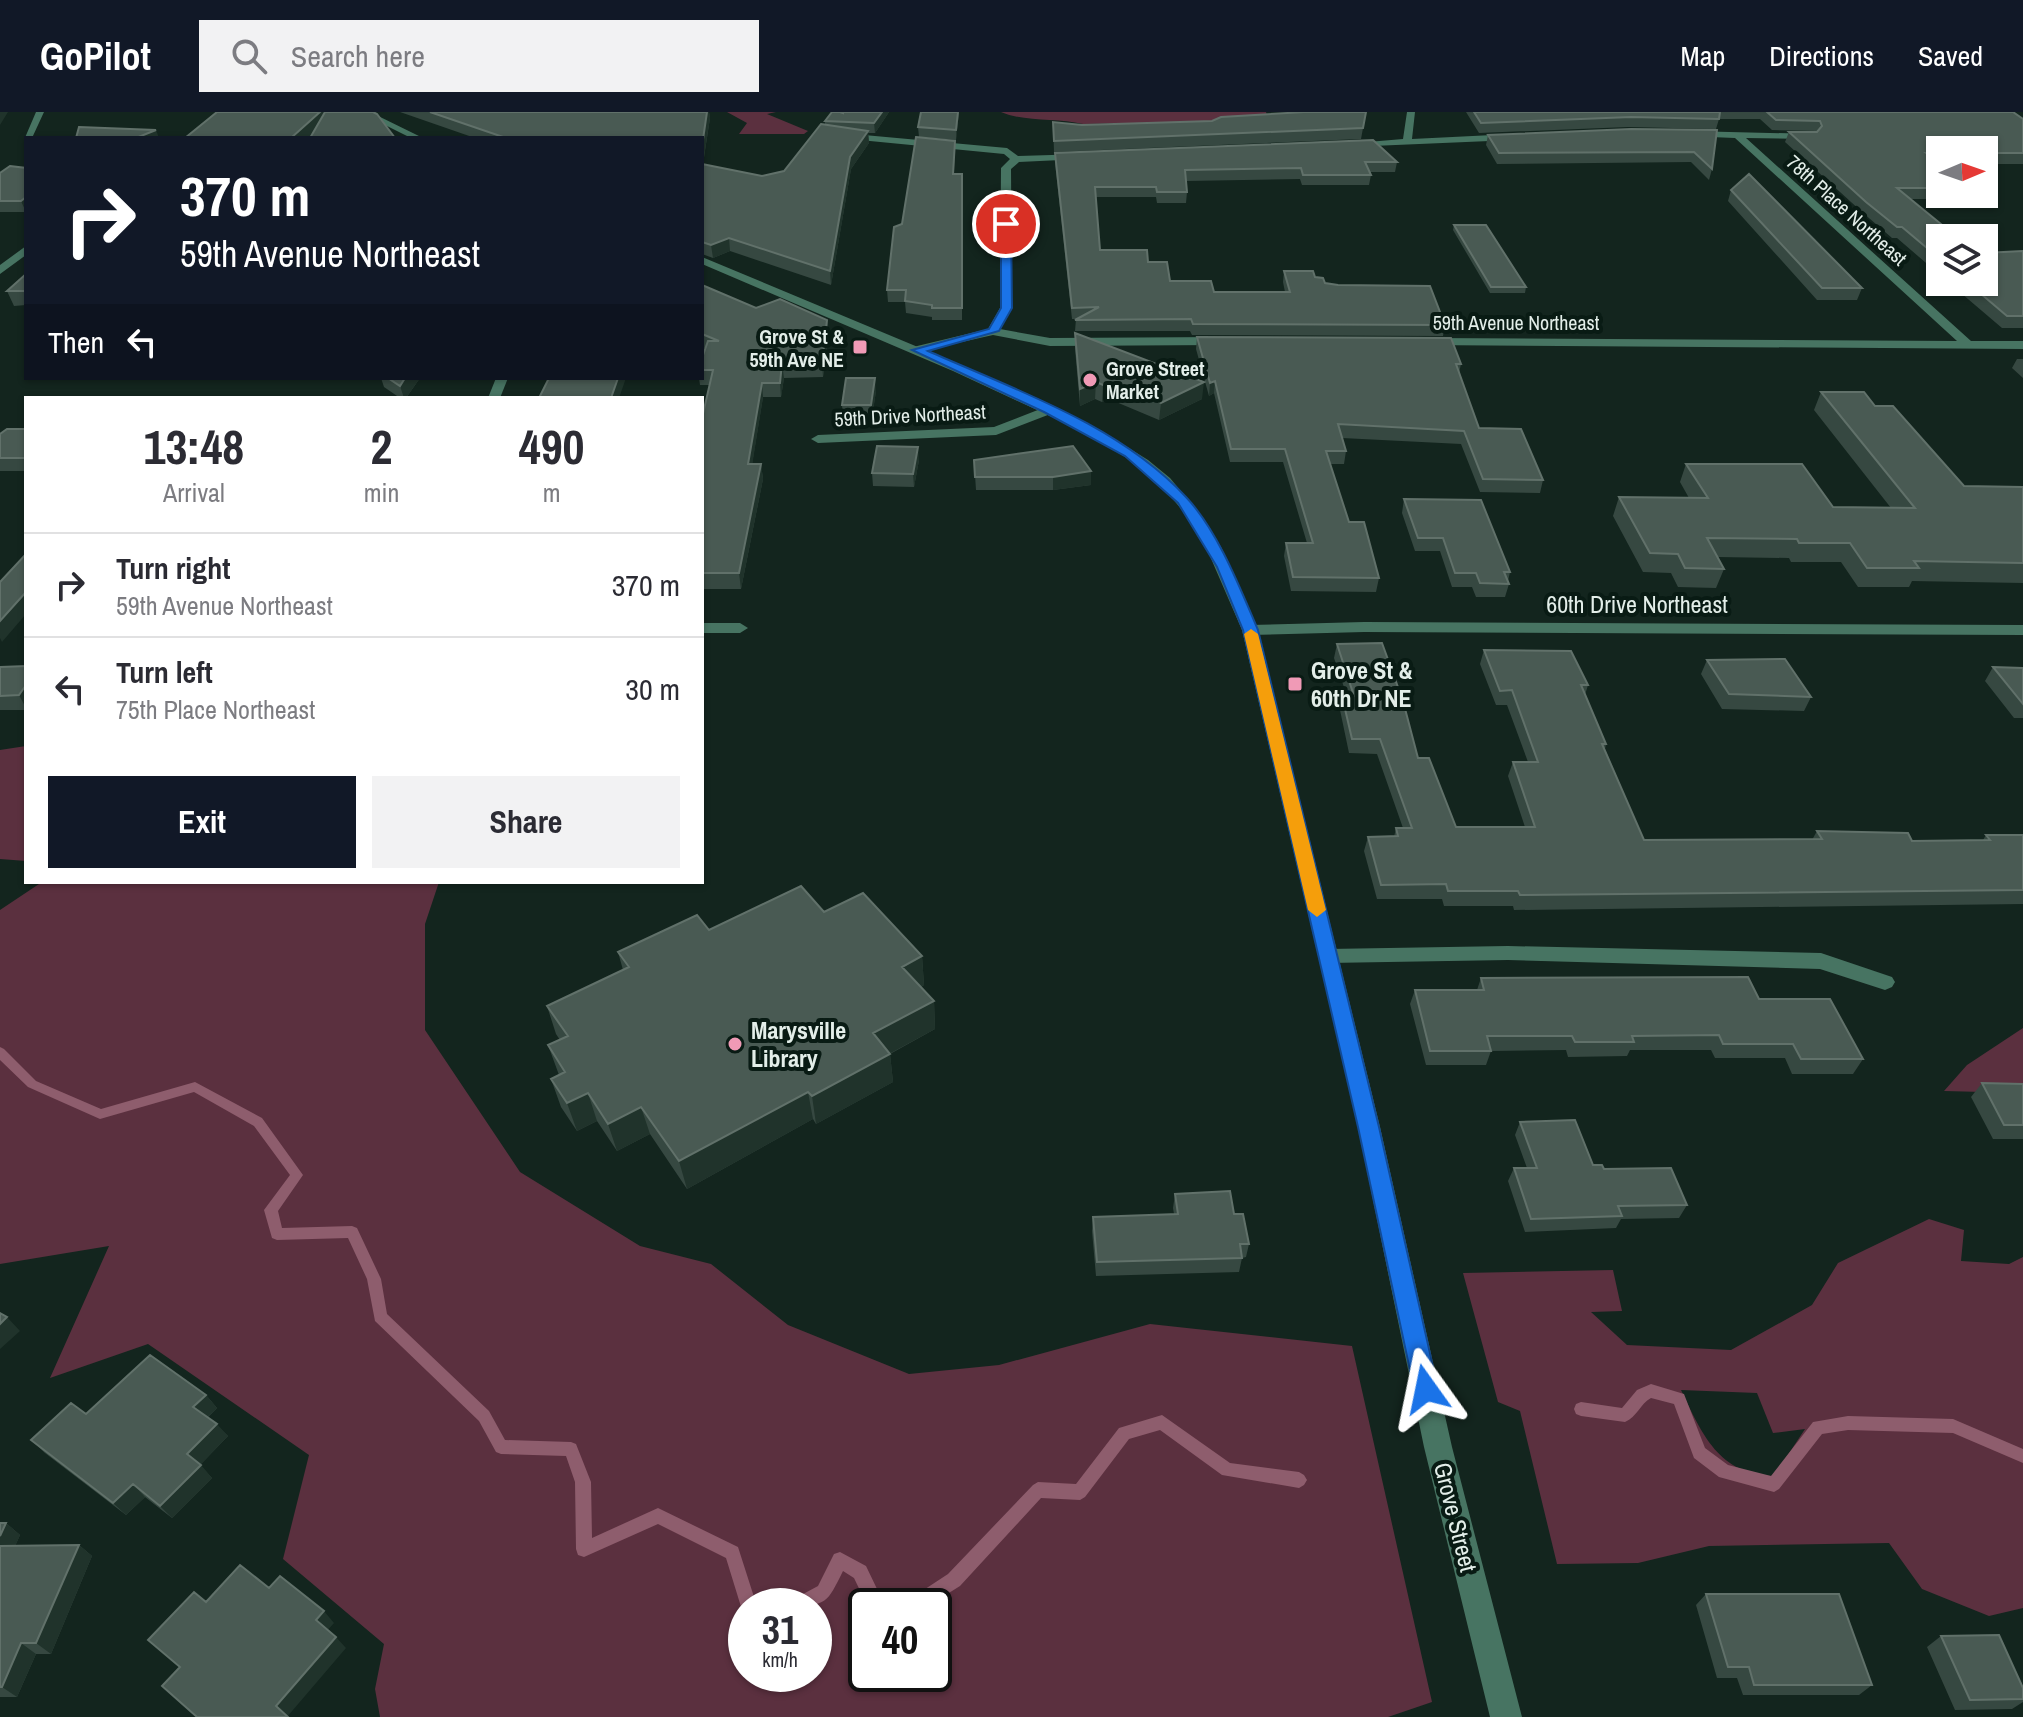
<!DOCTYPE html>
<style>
body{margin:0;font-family:"Archivo Narrow",sans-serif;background:#f2f2f3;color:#2b2b33;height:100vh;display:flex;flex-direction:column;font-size:30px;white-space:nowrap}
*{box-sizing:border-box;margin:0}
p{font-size:26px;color:#7c7c81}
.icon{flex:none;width:44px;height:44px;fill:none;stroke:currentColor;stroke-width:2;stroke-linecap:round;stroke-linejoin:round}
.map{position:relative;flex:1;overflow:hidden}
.details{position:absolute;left:24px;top:284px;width:680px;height:488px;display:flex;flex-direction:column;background:#fff;border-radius:0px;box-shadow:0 2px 6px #0004}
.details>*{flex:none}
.hud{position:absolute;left:24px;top:24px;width:680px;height:244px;border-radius:0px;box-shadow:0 2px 6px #0004;background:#111827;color:#fff;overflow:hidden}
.needle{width:52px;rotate:88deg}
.fabs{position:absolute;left:1926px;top:24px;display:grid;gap:16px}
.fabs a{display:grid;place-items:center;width:72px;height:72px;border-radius:0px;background:#fff;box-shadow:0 2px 6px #0004;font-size:40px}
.speed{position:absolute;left:728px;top:1476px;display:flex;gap:16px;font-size:40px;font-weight:700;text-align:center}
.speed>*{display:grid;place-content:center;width:104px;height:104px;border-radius:50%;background:#fff;box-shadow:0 2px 6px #0004;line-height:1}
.speed small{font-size:20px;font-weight:400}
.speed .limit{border:4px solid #111;border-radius:12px;background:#fff;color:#111}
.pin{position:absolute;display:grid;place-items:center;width:68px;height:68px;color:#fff;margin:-34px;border:4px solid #fff;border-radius:50%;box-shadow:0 2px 8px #0007}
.me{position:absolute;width:88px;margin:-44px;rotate:348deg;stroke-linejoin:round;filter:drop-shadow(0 0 6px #0008)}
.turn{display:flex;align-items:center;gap:28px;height:168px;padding:0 24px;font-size:36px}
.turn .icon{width:104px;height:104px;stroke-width:2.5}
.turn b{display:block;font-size:56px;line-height:68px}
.then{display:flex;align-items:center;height:76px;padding:0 24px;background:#0003;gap:16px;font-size:30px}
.eta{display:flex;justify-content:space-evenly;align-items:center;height:136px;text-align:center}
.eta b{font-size:48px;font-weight:700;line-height:56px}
.primary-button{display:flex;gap:16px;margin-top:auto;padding:16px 24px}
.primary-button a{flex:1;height:92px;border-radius:0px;background:#111827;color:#fff;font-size:32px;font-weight:700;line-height:92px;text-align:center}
.primary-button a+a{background:#f2f2f3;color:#2b2b33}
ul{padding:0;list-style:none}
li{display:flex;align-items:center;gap:24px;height:104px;padding:0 24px;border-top:2px solid #e1e1e2}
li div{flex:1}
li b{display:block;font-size:30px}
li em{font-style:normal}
header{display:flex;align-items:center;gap:48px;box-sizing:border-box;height:112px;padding:0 40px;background:#111827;color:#fff}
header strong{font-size:38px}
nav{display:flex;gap:44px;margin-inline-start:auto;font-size:28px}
.search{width:560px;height:72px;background:#f2f2f3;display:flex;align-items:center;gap:20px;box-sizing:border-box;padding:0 28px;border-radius:0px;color:#7c7c81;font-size:30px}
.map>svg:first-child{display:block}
</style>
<header>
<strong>GoPilot</strong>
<div class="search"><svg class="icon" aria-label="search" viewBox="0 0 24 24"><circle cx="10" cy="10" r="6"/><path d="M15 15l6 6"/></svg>Search here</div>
<nav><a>Map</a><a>Directions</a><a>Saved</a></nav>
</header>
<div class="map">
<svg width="2023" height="1605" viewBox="0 0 2023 1605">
<rect width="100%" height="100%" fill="#13251e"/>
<!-- green -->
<path fill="#5b303f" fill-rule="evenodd" d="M727,0h49l-9,2 41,17 -4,3h-65l8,-11z
M1001,0h265l3,9 -186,3c-26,-6 -59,-2 -82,-12z
M26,634v115l-26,-2v-109z
M42,770h397l-14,42v106l95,142 120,74 71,18 77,61 121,49 90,-9 151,-41 202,22 80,356 -44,15h-1008l-5,-28 9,-45 -101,-85 26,-104 -161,-111 -98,34 59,-132 -109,18v-354zM814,1494v68h-68v-68zM934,1494v68h-68v-68z
M2023,916v65l-79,-2 23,-26z
M1929,1107l35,11 -3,31 48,3 14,-7v351l-34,8 -67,-27 -33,-46 -180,3 -71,17 -81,1 -37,-153 -22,-9 -35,-129 150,-3 9,41 -31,1 36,33 104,5 81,-45 26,-42zM1681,1278l76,3 16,40 32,-4 -31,47c-55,-1 -72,-42 -93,-86z"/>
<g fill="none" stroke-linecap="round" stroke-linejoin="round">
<!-- stream -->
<path fill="#8e5d6d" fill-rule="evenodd" d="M0,935l4,2 32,32 65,28 94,-27 67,36 41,57 -25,36 4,17 70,-2 5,2 24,51 6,35 102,97 16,29 66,2 5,2 15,38 1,56 66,-30 80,39 16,50 16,3 2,6h-26v5l-4,-1 -16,-52 -68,-34 -74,33 -6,-2 -2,-6 -1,-67 -9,-26 -65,-2 -5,-2 -17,-31 -104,-100 -8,-42 -19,-41 -71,2 -5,-2 -8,-28 26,-35 -36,-49 -60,-34 -94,27 -72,-32 -28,-27z
M1651,1272l33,10 21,54 23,17 43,11 42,-54 35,-6 105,3 70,30v14l-70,-30 -105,-3 -26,4 -43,55 -5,3 -55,-15 -25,-19 -20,-54 -23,-6c-11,6 -14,19 -26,24l-44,-6 -5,-2 -2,-5 2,-5 5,-2 41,6 15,-18z
M1162,1303l68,48 69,9 5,3 3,5 -3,5 -5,3 -77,-13 -62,-45 -31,9 -44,58 -5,3 -39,-2 -81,88 -32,20h-58l-3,-1 -13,-27 -11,-7c-16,32 -16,35 -53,35l2,-6 26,-14 16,-32 6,-2 26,14 12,25 38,4 32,-21 85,-89 5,-3 38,2 43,-56z"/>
<!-- minor -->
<path fill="#477462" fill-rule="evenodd" d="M36,0h8l-12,26 -8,2z
M1407,0h8l-3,27 101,-5 5,3 -5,3 -164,7 -5,-3 59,-5z
M1689,19l127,3 -3,5 -67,-1 225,203h52v8l-601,-4v-6l4,-1 531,3 -222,-203 -49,-2z
M842,21l165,15 11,8 67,-2 -3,5 -63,3 -8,7 1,139 -12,21 50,9 172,-1 6,4 -6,4 -172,1 -57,-11 -80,18v-6l75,-18 12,-21 1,-140 9,-9 -6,-5 -165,-16z
M26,134v9l-26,19v-9z
M496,266h12l-8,20h-12z
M1048,294l7,4 -2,3 -57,22 -178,8 -7,-4 7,-4 176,-8z
M1364,510l659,3v10l-659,-3 -114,3 -8,-5 8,-5z
M702,511h38l8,5 -8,5h-38z
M1508,834l313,7 71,24 3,5 -3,5 -7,3 -65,-21 -312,-9 -180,3 -7,-2 -3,-5 3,-5 7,-2z"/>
<!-- tertiary -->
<path fill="#477462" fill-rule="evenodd" d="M359,0h11l53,26h-12z
M702,145l259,108 139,65 48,30 22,18 29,35 22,34 37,83 122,497 72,320 70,270h-32l-66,-270 -66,-320 -116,-497 -36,-83 -18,-30 -28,-33 -21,-18 -48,-31 -138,-64 -251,-107z"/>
</g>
<!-- wall -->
<path fill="#364841" d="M400,0h309l1,6 -7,46 59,12 22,-5 41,-47v-3l18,-8v-1h46l-14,21h-7l1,10 -18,26 -20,116 -101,-34 -17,7 -11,-4v-116h-227z
M921,0h38l-3,28 -37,-3 -1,-10z
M1366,0l-5,27 -307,13 -1,-30 29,3 130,-4z
M1466,0h547l10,7v45h-39v-14h-44v44h30l-2,5h-58l30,39v37l-43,-37h-5l-30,-26 -77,-70 4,-10h28l-1,-1 -44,-1 -12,-11h-41l-3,10 -88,-2 -149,6z
M1717,18l-5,39 -3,11 -18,-18 -194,2 -11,-19 2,-10z
M955,29l-1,33h8v146h-30v-3l-26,-4 -1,-11h-17l-1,-12 15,-66z
M1055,41l342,9 -2,10h-25l1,3 -2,10h-67l-2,-6 -114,2 1,11 -1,11h-29l-1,-6h-60l4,53 48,12 22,19 44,11h71l-2,-10 1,-11 31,6 10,6 120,42 -2,11 -251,-1 -2,-4h-115l1,-12h-4l-17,-156z
M10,54l16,46h-26v-39z
M1731,78l131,98 -5,12h-40l-89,-99z
M1454,113l72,62 -1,6h-35l-37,-63z
M2023,139v77h-21l-54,-46h36z
M26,162v31l-12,1 -7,-15z
M702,173l54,23 71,12 2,14 -6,43 -39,1 -3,19h-18l-11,67h9l2,15 -22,110h-39v-171l8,-33h-10l-1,-7h3l3,-30 -3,-1z
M1075,221l127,66 -43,21 -50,-21 -7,3 -7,-3 -15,7 -5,-57z
M1197,225l264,27 -2,9 20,55 64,52 -3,13 -60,-1 -19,-48 -119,-6 4,13 -2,13h-14l19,58 30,56 -3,14 -85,-1 -7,-35 2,-13h21l-24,-81h-53l-16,-69 -5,3 -13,-47z
M2017,247h6v19l-11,-10z
M381,266h39l-14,20h-6l-16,-11z
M876,279l-4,26 -29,1 -1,-13z
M1821,280l54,14 89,80 59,1v96l-111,-2 -3,6h-51l-17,-25h-50l-2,-4 -72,-1 7,12 -8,19 -38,-1 -7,-14 -28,-1 -30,-56 6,-19 70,1 -9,-16 6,-18 147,43 58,1 -77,-98z
M26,317v42h-26v-37z
M919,348l-5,27 -41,-1 -1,-13z
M974,348l117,25 -38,5h-77z
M1404,387l106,73 -2,9 1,3 -4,13h-29l-4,-10h-20l-12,-36h-25l-13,-38z
M1337,532l81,114 38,69h69l-17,-51 5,-14h15l-21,-57h-11l-16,-41 4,-14 104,35 -3,10 21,49 -1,5 39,91h168l5,-9 95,10 71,-1 3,-5h37v69l-509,6 -1,-4h-69l-2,-7h-65l-13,-48 4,-14h26l2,-9h7l-26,-74 -28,-1 -9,-43 2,-14h5l-13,-38z
M1707,548l104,37 -7,14 -82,-2 -21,-35z
M26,554v44h-26v-43z
M1993,555l30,1v50h-9l-29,-37z
M824,800l98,44 2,29 -3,2 13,14 1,28 -45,25 3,28 -77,42 -3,-5 -126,70 -37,-55 -33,17 -20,-30 -20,10 -16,-24 -10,-28 8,-4 -11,-30 12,-5 -4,-6 -9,-28 76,-36 -5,-18 91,-22z
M1481,866l278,21 104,60 -10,15h-61l-7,-16h-70l-4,-8h-81l-3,6 -59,1 -2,-7 -75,1 -5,14h-60l-16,-61 5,-14h62z
M1982,971l41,1v55h-30l-22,-42z
M1520,1010l73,43 94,40 -8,13 -58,1 -5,9 -91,4 -17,-51 6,-13h13l-12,-33z
M1175,1082l59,20 15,30 -3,13 -4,1 -3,14 -143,4 -4,-45 1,-14 81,-3 -1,-6z
M206,1283l11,13 -9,9 20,19 -28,29 12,13 -40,40 -27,-21 -19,18 -81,-62 -14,-13 55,-26z
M0,1411h6l14,12 -5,11 64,-1 13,11 -41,98h-15l-19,43h-17z
M1706,1482l166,91 -13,10h-116l-6,-17h-20l-21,-73z
M1941,1524l82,52v14l-11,7 -57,1 -28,-63z"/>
<!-- shaded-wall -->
<path fill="#20332b" d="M0,0h8l-8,13z
M320,0h14l1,2 -27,24h-17z
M707,0h2l1,6 -8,51v-23z
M882,0h7l-14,21 -1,-10z
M958,0h1l-3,28v-10z
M156,18l3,8h-23z
M868,19l1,12 -18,26 -20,116 -1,-14 20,-114z
M26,85v15l-5,-11z
M729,126l1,13 -17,7 -2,-13z
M827,208l2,14 -6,43 -1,-14z
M782,251l2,15 -3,19 -1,-14z
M405,266h15l-14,20h-2l-4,-12z
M618,266h8l-7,20h-8z
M875,266l1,13 -4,26 -1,-12z
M1215,269l-1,12 -5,3 1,-13z
M1096,270l-1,17 -15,7v-17z
M1110,270l-1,17 -7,3 1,-17z
M1204,270l-2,17 -43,21 2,-17z
M762,271l1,14 -13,82 -2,-15z
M918,335l1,13 -5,27 -1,-13z
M761,352l2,15 -22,110 -2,-16z
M1091,359v14l-38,5v-13z
M26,480v22l-24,28 -2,-4v-17z
M26,573v23l-7,-13z
M922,844l2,29 -19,10 -3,-28z
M934,889l1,28 -59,32 -3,-28z
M890,942l3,28 -77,42 -4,-28z
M808,980l5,27 -126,70 -8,-28z
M588,981l9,28 -20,10 -10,-28z
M641,995l9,27 -33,17 -9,-27z
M7,1205l13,14 -20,18v-25z
M206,1283l11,13 -13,12 -11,-13z
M217,1312l11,12 -30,31 -11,-13z
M201,1353l11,13 -40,40 -12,-12z
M133,1372l12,13 -19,18 -13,-12z
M6,1411l14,12 -10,23 -10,-8v-14z
M79,1433l13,11 -41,98 -15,-11z
M324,1499l10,12 -8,9 -10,-12z
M336,1525l10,11 -59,69 -11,-11z
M21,1531l15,11 -19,43 -15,-10z"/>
<!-- building -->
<path fill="#495a53" stroke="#61716a" stroke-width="2" d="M217,0h103l-29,26h-106z
M325,0h48l4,2 18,24h-85z
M430,0h277l-5,34v-8h-196z
M832,0h8l3,1v-1h39l-8,11 -49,-2z
M921,0h37l-2,18 -38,-3z
M1304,0h62l-3,16 -309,13 -1,-19 29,3 130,-4 9,-4z
M1474,0h246l-1,7 -88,-2 -150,6z
M1767,0h246l10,7v34h-39v-3h-44v3h-14l14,11v24h-43l61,50h-18v21l-38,-32h-5l-31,-25 -77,-70h28l5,-6 -2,-5 -44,-1z
M821,12l47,7 -18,26 -20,114 -101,-33 -18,7 -9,-3v-78l60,12 22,-5z
M79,15l77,3 -20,8h-60z
M1631,17l86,1 -5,39 -18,-17 -195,1 -11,-18z
M916,25l39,4 -2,33h9v134h-30v-3l-27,-4 1,-11h-19l7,-63 8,-3z
M1373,28l24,22h-32l6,13h-68l-2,-7 -116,2 2,22h-30l-1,-5h-61l5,63h47l1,12h19l3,19h41l3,11h76l-6,-21h29l2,6 8,1 2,5 13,2 92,1 15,39 -252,-1 -2,-5 -116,1 24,-13 -27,1 -17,-155z
M10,54l16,2v29l-5,4h-21v-28z
M1749,62l113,114h-40l-91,-98z
M1454,113h32l40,62h-35z
M2023,139v65h-16l-40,-34h17v-29z
M26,162v17h-19z
M702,173l54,23 24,-9 47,21 -5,43h-40l-2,20h-18l-14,81h13l-22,109h-37v-155l11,-48h-11v-12l6,-17h11l-17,-7z
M1075,221l129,49 -43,21 -51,-21 -7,3 -7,-3 -16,7z
M1197,225l254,1 10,26h-5l23,64 42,1 22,51 -60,-1 -19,-48 -126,-7 8,27h-20l23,71h15l15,56 -86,-1 -7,-34h27l-28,-94h-54l-16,-68 -5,2z
M388,266h17l-5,8z
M549,266h69l-7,20h-72z
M846,266h29l-4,27h-29z
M1821,280h43l11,14h18l71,80 59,1v76l-109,-2 5,7h-52l-17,-25h-51l-2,-4 -90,-1 17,31 -39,-1 -7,-14 -28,-1 -31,-56 89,1 -22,-34h116l31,43 82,1z
M7,317h19v29h-26v-24z
M877,334l41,1 -5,27 -41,-1z
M1073,334l18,25 -38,6h-78l-1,-17z
M1404,387l77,1 29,72h-6l5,12 -29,-1 -4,-10h-21l-12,-35h-25z
M26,442v38l-26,29v-39z
M1382,531l21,58 15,57h11l27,69h79l-22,-65h25l-26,-72 -12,1 -16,-41 87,1 17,34h-7l25,59h-4l42,96 178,-1 -5,-8 91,2 4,8 78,-1 -4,-5h37v55l-503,5 -2,-4h-70l-2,-7 -65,1 -13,-48 30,-1 -2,-8h16l-32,-89h-28l-10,-43h12l-17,-52z
M1785,547l26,38 -82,-3 -22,-34z
M26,554v19l-7,10 -19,1v-29z
M1993,555l30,1v36z
M801,774l23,26 39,-19 59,63 -20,11 32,34 -61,32 17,21 -78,42 -4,-4 -129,69 -38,-54 -33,17 -20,-31 -21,10 -16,-24 14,-7 -17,-27 20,-9 -21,-30 82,-39 -11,-15 79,-37 12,15z
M1748,865l11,22h71l33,60h-62l-8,-15h-70l-4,-9 -87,1 2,6h-59l-3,-6h-85l4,15h-61l-15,-61h69l-3,-12z
M1982,971l41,1v41h-19z
M1575,1008l18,45h9l2,4 67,-1 16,37 -69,1 4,10 -91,3 -17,-51h23l-17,-46z
M1230,1079l4,23h9l6,30h-9l2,14 -145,4 -4,-45 85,-3 -3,-20z
M0,1201l7,4 -7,7z
M150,1243l56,40 -13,12 24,17 -30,30 14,11 -41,41 -27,-22 -20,19 -82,-63 40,-37 15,11z
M0,1411h6l-6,13z
M79,1433l-43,98h-15l-19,44h-2v-141z
M240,1453l29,23 11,-12 44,35 -8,9 20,17 -60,69 12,11h-91l-35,-31 18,-19 -32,-27 46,-48 12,10z
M1706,1482h133l33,91h-118l-5,-18h-21z
M1999,1523l24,53v11l-53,1 -29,-64z"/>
<!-- route -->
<path fill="#1a73e8" stroke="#114b97" stroke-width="2" d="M1006,109l5,3 1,84 -13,23 -71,20c88,39 191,74 258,146 32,34 54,91 72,133l121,497 59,262 -4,8 -8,3 -9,-3 -3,-8 -56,-262 -115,-497 -26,-63 -39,-64 -53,-47 -81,-44 -132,-62 77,-21 12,-21v-84z"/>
<!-- slow -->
<path fill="#f59e0b" d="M1251,517l7,5 68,276 -9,7 -9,-7 -64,-276z"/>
<!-- markers -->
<g fill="#f09ab6" stroke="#091b14" stroke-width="3">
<rect x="852" y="227" width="16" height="16" rx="4"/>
<circle cx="1090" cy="268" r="8"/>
<rect x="1287" y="564" width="16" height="16" rx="4"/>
<circle cx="735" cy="932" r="8"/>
</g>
<g text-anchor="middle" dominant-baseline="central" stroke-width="8" stroke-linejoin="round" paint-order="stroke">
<!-- far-street labels -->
<g font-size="20" fill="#e3eee9" stroke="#091b14">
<text transform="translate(1847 98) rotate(42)">78th Place Northeast</text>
<text x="1516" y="210">59th Avenue Northeast</text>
<text transform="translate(910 303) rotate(-3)">59th Drive Northeast</text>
</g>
<!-- far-poi labels -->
<g font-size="20" font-weight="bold" fill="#e3eee9" stroke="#091b14" text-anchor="end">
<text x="844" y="224">Grove St &amp;<tspan x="844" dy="23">59th Ave NE</tspan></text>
<text x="1106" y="256" text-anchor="start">Grove Street<tspan x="1106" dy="23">Market</tspan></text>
</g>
<!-- street labels -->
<g font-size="24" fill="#e3eee9" stroke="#091b14">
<text x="1637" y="492">60th Drive Northeast</text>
<text transform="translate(1456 1405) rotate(76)">Grove Street</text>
</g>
<!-- poi labels -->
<g font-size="24" font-weight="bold" fill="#e3eee9" stroke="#091b14" text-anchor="start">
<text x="1311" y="558">Grove St &amp;<tspan x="1311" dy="28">60th Dr NE</tspan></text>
<text x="751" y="918">Marysville<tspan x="751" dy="28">Library</tspan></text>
</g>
</g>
</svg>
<div class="fabs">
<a><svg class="needle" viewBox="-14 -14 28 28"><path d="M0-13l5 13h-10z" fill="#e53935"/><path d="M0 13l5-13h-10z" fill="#7c7c81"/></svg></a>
<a><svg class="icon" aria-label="layers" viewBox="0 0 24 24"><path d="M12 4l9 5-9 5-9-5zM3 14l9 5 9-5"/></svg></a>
</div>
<div class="speed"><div>31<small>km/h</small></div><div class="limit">40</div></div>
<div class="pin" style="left:1006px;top:112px;background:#d93025"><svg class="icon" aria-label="arrive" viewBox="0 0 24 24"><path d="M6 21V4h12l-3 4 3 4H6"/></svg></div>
<svg class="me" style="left:1426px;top:1277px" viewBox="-20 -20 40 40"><path d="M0-17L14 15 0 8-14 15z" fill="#1a73e8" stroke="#fff" stroke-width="4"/></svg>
<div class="hud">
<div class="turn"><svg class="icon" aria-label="right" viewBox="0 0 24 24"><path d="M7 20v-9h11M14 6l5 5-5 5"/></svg><div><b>370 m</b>59th Avenue Northeast</div></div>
<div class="then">Then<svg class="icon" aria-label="left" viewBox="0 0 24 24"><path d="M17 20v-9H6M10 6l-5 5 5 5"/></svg></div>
</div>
<section class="details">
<div class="eta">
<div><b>13:48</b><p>Arrival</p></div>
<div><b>2</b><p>min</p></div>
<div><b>490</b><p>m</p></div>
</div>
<ul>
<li><svg class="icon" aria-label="right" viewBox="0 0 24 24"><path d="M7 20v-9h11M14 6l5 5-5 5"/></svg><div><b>Turn right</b><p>59th Avenue Northeast</p></div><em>370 m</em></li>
<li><svg class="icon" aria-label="left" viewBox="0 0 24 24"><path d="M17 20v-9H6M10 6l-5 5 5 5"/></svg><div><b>Turn left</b><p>75th Place Northeast</p></div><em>30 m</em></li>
</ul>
<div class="primary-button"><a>Exit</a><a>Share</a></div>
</section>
</div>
